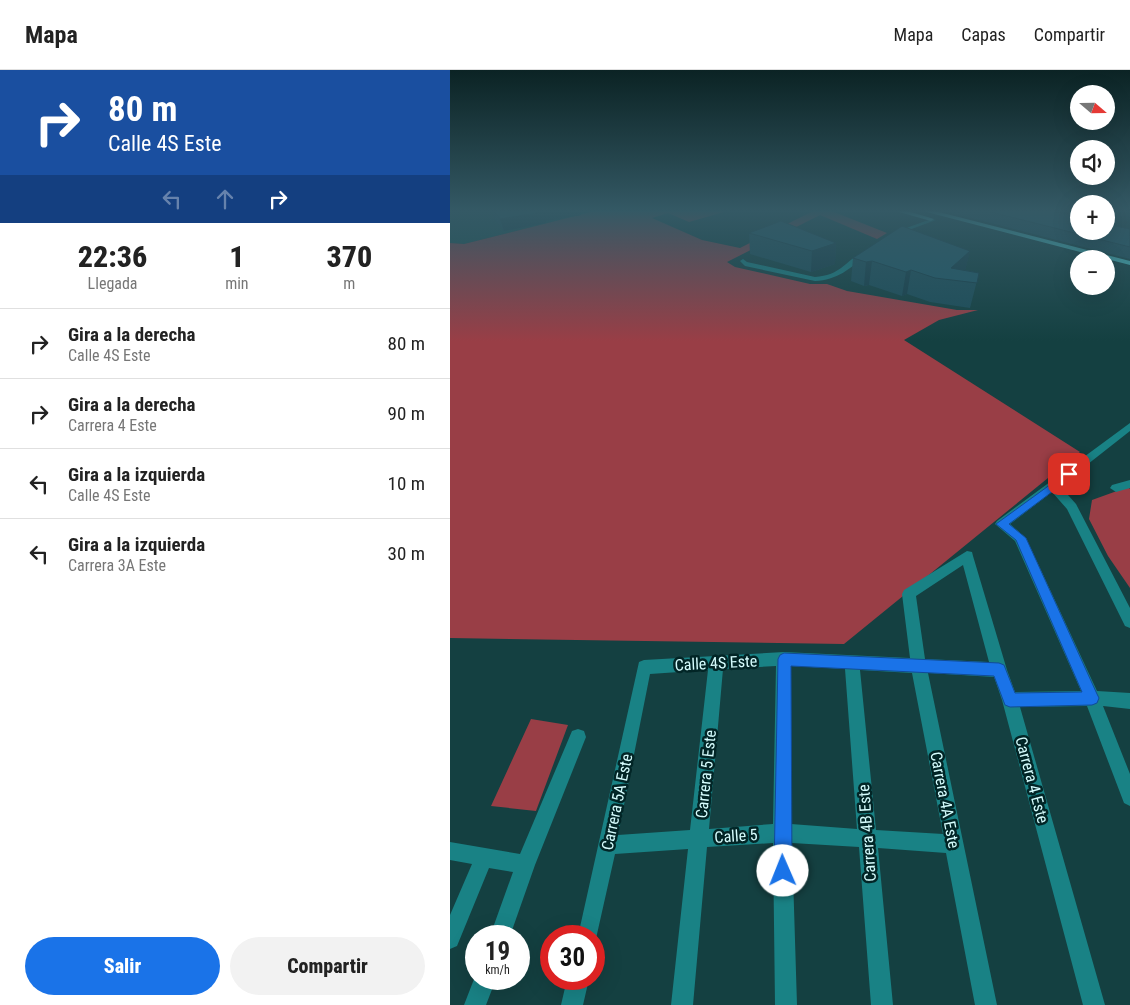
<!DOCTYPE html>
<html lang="es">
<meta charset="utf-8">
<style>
body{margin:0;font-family:"Roboto Condensed",sans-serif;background:#f2f2f2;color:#222;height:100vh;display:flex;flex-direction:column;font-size:19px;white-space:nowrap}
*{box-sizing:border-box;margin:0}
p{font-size:16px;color:#767676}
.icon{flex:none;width:28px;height:28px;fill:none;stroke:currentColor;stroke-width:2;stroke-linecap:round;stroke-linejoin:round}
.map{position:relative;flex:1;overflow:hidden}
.details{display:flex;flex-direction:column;background:#fff;width:450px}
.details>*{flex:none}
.guide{background:#1a4fa0;color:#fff;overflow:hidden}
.needle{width:32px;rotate:110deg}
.buttons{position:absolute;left:620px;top:15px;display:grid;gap:10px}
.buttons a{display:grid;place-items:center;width:45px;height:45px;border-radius:50%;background:#fff;box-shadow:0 5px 20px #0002;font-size:25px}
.speed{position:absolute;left:15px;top:855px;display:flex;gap:10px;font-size:25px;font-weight:700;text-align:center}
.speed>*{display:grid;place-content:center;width:65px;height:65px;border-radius:50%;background:#fff;box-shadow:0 5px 20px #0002;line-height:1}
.speed small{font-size:12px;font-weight:400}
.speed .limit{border:8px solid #d22;background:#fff;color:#111}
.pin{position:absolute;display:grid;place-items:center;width:42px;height:42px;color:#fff;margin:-21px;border-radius:10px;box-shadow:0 2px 8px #0006}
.me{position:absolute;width:55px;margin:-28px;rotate:359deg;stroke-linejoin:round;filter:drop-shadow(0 0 4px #0008)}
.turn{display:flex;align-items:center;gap:18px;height:105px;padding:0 25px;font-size:22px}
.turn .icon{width:65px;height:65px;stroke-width:2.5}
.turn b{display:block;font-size:35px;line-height:42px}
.lanes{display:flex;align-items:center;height:48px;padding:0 25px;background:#0003;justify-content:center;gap:25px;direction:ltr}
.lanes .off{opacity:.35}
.eta{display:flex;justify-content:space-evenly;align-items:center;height:85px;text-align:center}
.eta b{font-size:30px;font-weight:800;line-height:35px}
.action{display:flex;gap:10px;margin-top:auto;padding:10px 25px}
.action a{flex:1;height:58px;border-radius:30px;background:#1a73e8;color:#fff;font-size:20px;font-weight:800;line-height:58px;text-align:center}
.action a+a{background:#f2f2f2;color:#222}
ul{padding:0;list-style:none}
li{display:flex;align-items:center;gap:15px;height:70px;padding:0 25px;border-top:1px solid #e0e0e0}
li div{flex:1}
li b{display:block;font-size:19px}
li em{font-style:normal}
header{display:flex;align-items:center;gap:30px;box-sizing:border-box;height:70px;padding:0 25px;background:#fff;border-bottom:1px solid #e0e0e0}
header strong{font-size:24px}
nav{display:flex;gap:28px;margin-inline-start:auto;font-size:18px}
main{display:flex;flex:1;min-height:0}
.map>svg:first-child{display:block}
</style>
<header>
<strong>Mapa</strong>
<nav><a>Mapa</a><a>Capas</a><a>Compartir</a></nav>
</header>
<main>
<section class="details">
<div class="guide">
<div class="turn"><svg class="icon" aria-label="right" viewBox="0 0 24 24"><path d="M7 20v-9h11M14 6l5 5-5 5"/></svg><div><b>80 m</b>Calle 4S Este</div></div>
<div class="lanes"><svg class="icon off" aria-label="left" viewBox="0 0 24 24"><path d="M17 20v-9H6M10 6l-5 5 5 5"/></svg><svg class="icon off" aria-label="ahead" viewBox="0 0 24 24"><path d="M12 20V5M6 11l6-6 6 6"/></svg><svg class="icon" aria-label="right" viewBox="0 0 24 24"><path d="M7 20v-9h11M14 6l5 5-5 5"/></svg></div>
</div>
<div class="eta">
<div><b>22:36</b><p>Llegada</p></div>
<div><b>1</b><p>min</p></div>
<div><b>370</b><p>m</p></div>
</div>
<ul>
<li><svg class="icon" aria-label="right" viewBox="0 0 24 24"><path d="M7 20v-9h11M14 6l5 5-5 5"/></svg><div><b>Gira a la derecha</b><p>Calle 4S Este</p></div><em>80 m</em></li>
<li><svg class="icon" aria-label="right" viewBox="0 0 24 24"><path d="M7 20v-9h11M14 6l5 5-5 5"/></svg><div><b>Gira a la derecha</b><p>Carrera 4 Este</p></div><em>90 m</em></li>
<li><svg class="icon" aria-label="left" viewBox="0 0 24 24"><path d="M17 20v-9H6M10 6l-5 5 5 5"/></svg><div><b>Gira a la izquierda</b><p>Calle 4S Este</p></div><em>10 m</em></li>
<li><svg class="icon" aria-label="left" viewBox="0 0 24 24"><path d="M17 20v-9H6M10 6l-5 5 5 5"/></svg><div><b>Gira a la izquierda</b><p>Carrera 3A Este</p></div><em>30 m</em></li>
</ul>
<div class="action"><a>Salir</a><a>Compartir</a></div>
</section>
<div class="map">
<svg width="680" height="935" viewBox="0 0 680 935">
<rect width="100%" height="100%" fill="#144041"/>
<!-- built -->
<path fill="#1b4f50" d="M0,140h150l-136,34 -14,-1z"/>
<!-- green -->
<path fill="#993e46" d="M149,140h132l-42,12 -21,-9 -16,5 50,22 38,8 75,-38h14l58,23 -10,6 -57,-24 -93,47 8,5 75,17h17l20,7 110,19h21l-39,10 -35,20 176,112 -236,192 -394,-6v-395l14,1z
M678,417l2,2v99l-22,-32 -19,-37 3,-19z
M81,649l37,6 -32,86 -45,-5z"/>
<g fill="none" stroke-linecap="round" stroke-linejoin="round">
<!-- minor -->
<path fill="#198285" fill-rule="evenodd" d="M481,149l5,1 -41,15 -5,-1z
M414,182l3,2 -1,1c-16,14 -29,25 -51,26l-70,-15 -5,-5 3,-2 4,3 68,15c27,-2 29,-16 49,-25z
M680,353v8l-70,55 16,18 54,104v20l-5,-2 -58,-117 -15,-17 -42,32 16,14 71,153 33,2v16l-27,-3 27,68v32l-6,-3 -37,-97 -67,1 85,298h-22l-81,-305 -8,-23 -66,-4 69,332h-22l-29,-152 -68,-5 15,157h-22l-12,-158 -67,-4 5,162h-22l-2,-162 -66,4 -14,158h-22l17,-156 -73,5 -20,89 -1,1v-8h-16l61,-274 5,-2 140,-8 126,6 -8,-64 2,-4 63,-39 5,1 1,4 34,114 8,22 66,-1 -66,-150 -20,-17 2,-3zM513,495l26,97 -64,-3 -9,-63zM326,596l-3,158 -64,5 14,-160zM341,596l54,3 12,160 -66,-5zM258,600l-18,160 -72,5 32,-161zM410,600l52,3 31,161 -67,-4z
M680,410v8l-14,4 -6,-4 2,-3z
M128,659l6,2 2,6 -51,128 -25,71h-20l23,-64 -24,-4 -32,78 -7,3v-34l22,-51 -22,-4v-18l70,12 52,-123z
M26,904v5h20l-10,26h-22z
M117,909h22l-6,26h-22z"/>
<!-- trunk -->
<path fill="#4fcdd0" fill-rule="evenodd" d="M442,140h12l30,9 -3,2z
M469,140h12l199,51v4z"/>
</g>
<!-- wall -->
<path fill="#1c4d59" d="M42,140h87l2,5 -35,6v2l-42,8 -9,-12z
M490,140h107l83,19v30z
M299,163l87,10 -1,21 -24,8 -61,-18z
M520,181l-5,19 14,3 -9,35 -40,-6 -23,-8 -5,2 -33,-11 -5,1 -13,-5 2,-23z"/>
<!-- shaded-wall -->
<path fill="#163e49" d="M91,140h38l2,5 -35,6v2l-42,8 -4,-12z
M386,173l-1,21 -24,8 1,-21z
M520,181l-6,24 -13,-7z
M422,191l-3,24 -5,1 2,-24z
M461,200l-4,24 -5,2 4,-24z"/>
<!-- building -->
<path fill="#205968" stroke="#163e49" d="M43,140h48l2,2 -43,7z
M533,140h64l32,7v14h27v-7l24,5v18z
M331,151l55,22 -24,8 -63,-18z
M452,156l68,25 -19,17 28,5 -2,10 -42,-5 -24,-8 -5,2 -34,-11 -6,1 -13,-4z"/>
<!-- sky -->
<linearGradient id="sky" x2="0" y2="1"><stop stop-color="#0b2324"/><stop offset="0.52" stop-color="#345965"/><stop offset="1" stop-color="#345965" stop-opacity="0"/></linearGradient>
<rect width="680" height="271" fill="url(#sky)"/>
<!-- route -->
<path fill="#1a73e8" stroke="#114b97" d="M619,401l5,3 -2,3 -63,47 17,14 71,156 2,4 -2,5 -5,2 -82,2 -5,-2 -11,-29 -203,-10 1,205 -3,6 -6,3 -6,-3 -3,-6 4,-212 2,-4 4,-2 215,10 5,2 11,28 67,-1 -66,-152 -20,-16z"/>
<g text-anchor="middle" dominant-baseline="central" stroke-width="5" stroke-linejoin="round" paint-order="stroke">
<!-- near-street labels -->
<g font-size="16" fill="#d6fdfe" stroke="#022526">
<text transform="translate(266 593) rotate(-3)">Calle 4S Este</text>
<text transform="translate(256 704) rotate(-84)">Carrera 5 Este</text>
<text transform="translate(582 710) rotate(75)">Carrera 4 Este</text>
<text transform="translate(495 730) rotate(79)">Carrera 4A Este</text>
<text transform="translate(167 732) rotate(-78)">Carrera 5A Este</text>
<text transform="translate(417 763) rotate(-94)">Carrera 4B Este</text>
<text transform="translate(286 766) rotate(-4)">Calle 5</text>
</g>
</g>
</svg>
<div class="buttons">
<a><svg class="needle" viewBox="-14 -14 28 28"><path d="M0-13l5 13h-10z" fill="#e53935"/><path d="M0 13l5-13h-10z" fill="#767676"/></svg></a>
<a><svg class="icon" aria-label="sound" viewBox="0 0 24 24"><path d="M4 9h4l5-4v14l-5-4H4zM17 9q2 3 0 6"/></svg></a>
<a>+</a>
<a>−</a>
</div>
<div class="speed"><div>19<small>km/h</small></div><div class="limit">30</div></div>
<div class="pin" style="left:619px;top:404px;background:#d93025"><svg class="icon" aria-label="arrive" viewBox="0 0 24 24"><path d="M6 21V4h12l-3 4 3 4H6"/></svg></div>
<svg class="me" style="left:333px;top:801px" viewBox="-20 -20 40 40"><circle r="19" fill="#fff"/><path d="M0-13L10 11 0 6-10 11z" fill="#1a73e8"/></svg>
</div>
</main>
